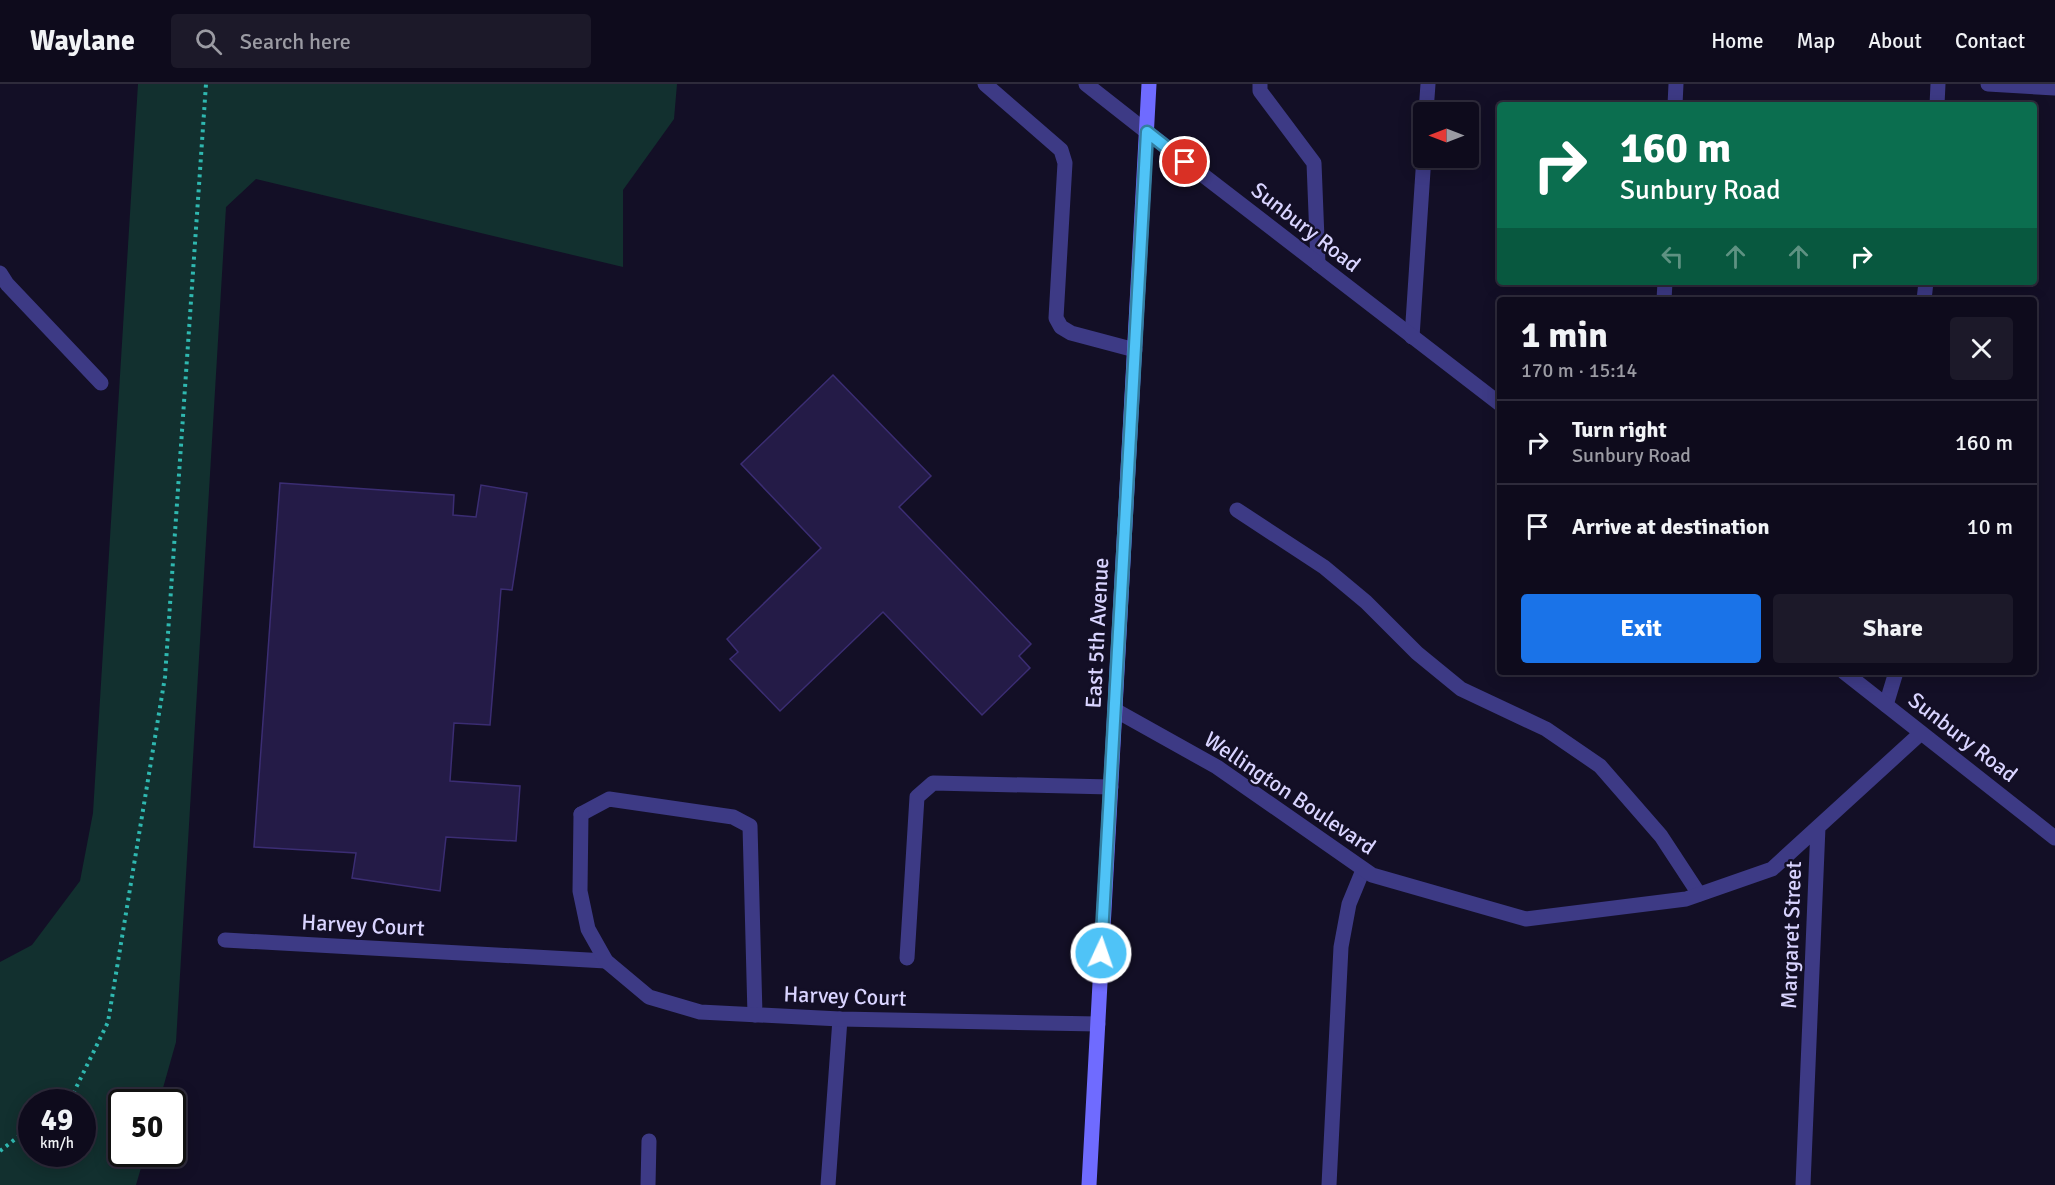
<!DOCTYPE html>
<meta charset="utf-8">
<style>
body{margin:0;font-family:Signika,sans-serif;background:#1c1929;color:#f1f3f6;height:100vh;display:flex;flex-direction:column;font-size:22px;white-space:nowrap}
*{box-sizing:border-box;margin:0}
p{font-size:20px;color:#9b9ba3}
.icon{flex:none;width:33px;height:33px;fill:none;stroke:currentColor;stroke-width:2;stroke-linecap:round;stroke-linejoin:round}
.map{position:relative;flex:1;overflow:hidden}
.drawer{position:absolute;left:1497px;top:213px;width:540px;height:378px;display:flex;flex-direction:column;background:#0e0b1c;border-radius:6px;box-shadow:0 3px 15px #0003,0 0 0 2px #2e2b3b}
.drawer>*{flex:none}
.top-card{position:absolute;left:1497px;top:18px;width:540px;height:183px;border-radius:6px;box-shadow:0 3px 15px #0003,0 0 0 2px #2e2b3b;background:#0b6e4f;color:#fff;overflow:hidden}
.needle{width:39px;rotate:270deg}
.controls{position:absolute;left:1413px;top:18px;display:grid;gap:12px}
.controls a{display:grid;place-items:center;width:66px;height:66px;border-radius:6px;background:#0e0b1c;box-shadow:0 3px 15px #0003,0 0 0 2px #2e2b3b;font-size:30px}
.speed{position:absolute;left:18px;top:1005px;display:flex;gap:12px;font-size:30px;font-weight:700;text-align:center}
.speed>*{display:grid;place-content:center;width:78px;height:78px;border-radius:50%;background:#0e0b1c;box-shadow:0 3px 15px #0003,0 0 0 2px #2e2b3b;line-height:1}
.speed small{font-size:15px;font-weight:400}
.speed .limit{border:3px solid #111;border-radius:9px;background:#fff;color:#111}
.pin{position:absolute;display:grid;place-items:center;width:51px;height:51px;color:#fff;margin:-26px;border:3px solid #fff;border-radius:50%;box-shadow:0 2px 6px #0007}
.me{position:absolute;width:66px;margin:-33px;rotate:3deg;stroke-linejoin:round;filter:drop-shadow(0 0 4px #0008)}
.turn{display:flex;align-items:center;gap:21px;height:126px;padding:0 24px;font-size:27px}
.turn .icon{width:78px;height:78px;stroke-width:2.5}
.turn b{display:block;font-size:42px;line-height:51px}
.lanes{display:flex;align-items:center;height:57px;padding:0 24px;background:#0003;justify-content:center;gap:30px;direction:ltr}
.lanes .off{opacity:.35}
.round{display:grid;place-items:center;flex:none;width:63px;height:63px;border-radius:6px;background:#1c1929}
.overview{display:flex;align-items:center;justify-content:space-between;height:102px;padding:0 24px}
h1{font-size:36px;font-weight:700;line-height:45px}
.primary-button{display:flex;gap:12px;margin-top:auto;padding:12px 24px}
.primary-button a{flex:1;height:69px;border-radius:6px;background:#1a73e8;color:#fff;font-size:24px;font-weight:700;line-height:69px;text-align:center}
.primary-button a+a{background:#1c1929;color:#f1f3f6}
ul{padding:0;list-style:none}
li{display:flex;align-items:center;gap:18px;height:84px;padding:0 24px;border-top:2px solid #2e2b3b}
li div{flex:1}
li b{display:block;font-size:22px}
li em{font-style:normal}
header{display:flex;align-items:center;gap:36px;box-sizing:border-box;height:84px;padding:0 30px;background:#0e0b1c;border-bottom:2px solid #2e2b3b}
header strong{font-size:28px}
nav{display:flex;gap:33px;margin-inline-start:auto;font-size:21px}
.search{width:420px;height:54px;background:#1c1929;display:flex;align-items:center;gap:15px;box-sizing:border-box;padding:0 21px;border-radius:6px;color:#9b9ba3;font-size:22px}
.map>svg:first-child{display:block}
</style>
<header>
<strong>Waylane</strong>
<div class="search"><svg class="icon" aria-label="search" viewBox="0 0 24 24"><circle cx="10" cy="10" r="6"/><path d="M15 15l6 6"/></svg>Search here</div>
<nav><a>Home</a><a>Map</a><a>About</a><a>Contact</a></nav>
</header>
<div class="map">
<svg width="2055" height="1101" viewBox="0 0 2055 1101">
<rect width="100%" height="100%" fill="#130f26"/>
<!-- green -->
<path fill="#12302f" fill-rule="evenodd" d="M138,0h539l-3,35 -51,71v77l-367,-88 -30,28 -50,835 -17,60h-37v52h23l-9,31h-136v-223l32,-17 48,-64 13,-68zM32,1018h50v52h-50z"/>
<!-- building -->
<path fill="#241b47" stroke="#3b2d73" stroke-width="1.5" d="M833,291l98,101 -32,31 132,137 -12,12 11,12 -48,47 -99,-103 -103,99 -50,-52 8,-7 -11,-13 94,-91 -80,-84z
M280,399l174,12 -1,20 23,2 5,-32 46,8 -15,97 -11,-1 -11,136 -36,-2 -4,58 70,5 -4,55 -70,-4 -6,54 -88,-13 4,-25 -102,-6z"/>
<g fill="none" stroke-linecap="round" stroke-linejoin="round">
<!-- path -->
<path stroke="#2fb8b0" stroke-width="4" stroke-dasharray="3 4.5" stroke-linecap="butt" d="M61,1018l12,-8 35,-72 57,-345 41,-593
M0,1067l32,-25"/>
<!-- service -->
<path stroke="#3d3a85" stroke-width="15" d="M985,0l76,66 4,13 -9,155 5,9 10,6 64,17
M1260,0v7l54,72 4,101
M1937,21l1,-21
M1426,28l2,-28
M1924,216l2,-18
M1412,253l12,-181
M1237,426l87,57 42,35 51,51 44,36 85,40 54,37 61,70 38,58
M1886,621l10,-33
M581,730l28,-15 124,18 17,9 5,189
M225,856l381,21
M907,874l10,-161 16,-14 178,4
M648,1101l1,-44
M828,1101l12,-166
M1329,1101l12,-238 8,-43 14,-34"/>
<!-- minor -->
<path stroke="#3d3a85" stroke-width="15" d="M1988,0l67,4
M1675,21l1,-21
M1147,48l353,272
M0,189l7,11 94,99
M1664,216l1,-18
M1844,588l211,166
M1115,626l102,57 155,108 154,44 160,-20 86,-30 149,-136
M581,730l-1,77 8,38 18,32 43,36 51,15 140,7 258,5
M1803,1101l15,-358"/>
<!-- tertiary -->
<path stroke="#3d3a85" stroke-width="15" d="M1086,0l61,48"/>
<!-- secondary -->
<path stroke="#6f6bff" stroke-width="15" d="M1089,1101l60,-1101"/>
</g>
<g fill="none" stroke-linecap="round" stroke-linejoin="round">
<defs>
<path id="route" d="M1101,869l46,-821 38,30"/>
</defs>
<!-- route casing -->
<use href="#route" stroke="#337fa1" stroke-width="15"/>
<!-- route -->
<use href="#route" stroke="#4fc3f7" stroke-width="10"/>
</g>
<g text-anchor="middle" dominant-baseline="central" stroke-width="5" stroke-linejoin="round" paint-order="stroke">
<!-- street labels -->
<g font-size="22" fill="#d9d4ff" stroke="#130f26">
<text transform="translate(1306 143) rotate(38)">Sunbury Road</text>
<text transform="translate(1097 549) rotate(-87)">East 5th Avenue</text>
<text transform="translate(1963 653) rotate(38)">Sunbury Road</text>
<text transform="translate(1290 709) rotate(34)">Wellington Boulevard</text>
<text transform="translate(363 841) rotate(3)">Harvey Court</text>
<text transform="translate(1791 851) rotate(-88)">Margaret Street</text>
<text transform="translate(845 912) rotate(2)">Harvey Court</text>
</g>
</g>
</svg>
<div class="controls">
<a><svg class="needle" viewBox="-14 -14 28 28"><path d="M0-13l5 13h-10z" fill="#e53935"/><path d="M0 13l5-13h-10z" fill="#9b9ba3"/></svg></a>
</div>
<div class="speed"><div>49<small>km/h</small></div><div class="limit">50</div></div>
<div class="pin" style="left:1185px;top:78px;background:#d93025"><svg class="icon" aria-label="arrive" viewBox="0 0 24 24"><path d="M6 21V4h12l-3 4 3 4H6"/></svg></div>
<svg class="me" style="left:1101px;top:869px" viewBox="-20 -20 40 40"><circle r="17" fill="#4fc3f7" stroke="#fff" stroke-width="3"/><path d="M0-11L8 9 0 5-8 9z" fill="#fff"/></svg>
<div class="top-card">
<div class="turn"><svg class="icon" aria-label="right" viewBox="0 0 24 24"><path d="M7 20v-9h11M14 6l5 5-5 5"/></svg><div><b>160 m</b>Sunbury Road</div></div>
<div class="lanes"><svg class="icon off" aria-label="left" viewBox="0 0 24 24"><path d="M17 20v-9H6M10 6l-5 5 5 5"/></svg><svg class="icon off" aria-label="ahead" viewBox="0 0 24 24"><path d="M12 20V5M6 11l6-6 6 6"/></svg><svg class="icon off" aria-label="ahead" viewBox="0 0 24 24"><path d="M12 20V5M6 11l6-6 6 6"/></svg><svg class="icon" aria-label="right" viewBox="0 0 24 24"><path d="M7 20v-9h11M14 6l5 5-5 5"/></svg></div>
</div>
<section class="drawer">
<div class="overview"><div><h1>1 min</h1><p>170 m · 15:14</p></div><a class="round"><svg class="icon" aria-label="close" viewBox="0 0 24 24"><path d="M6 6l12 12M18 6L6 18"/></svg></a></div>
<ul>
<li><svg class="icon" aria-label="right" viewBox="0 0 24 24"><path d="M7 20v-9h11M14 6l5 5-5 5"/></svg><div><b>Turn right</b><p>Sunbury Road</p></div><em>160 m</em></li>
<li><svg class="icon" aria-label="arrive" viewBox="0 0 24 24"><path d="M6 21V4h12l-3 4 3 4H6"/></svg><div><b>Arrive at destination</b></div><em>10 m</em></li>
</ul>
<div class="primary-button"><a>Exit</a><a>Share</a></div>
</section>
</div>
